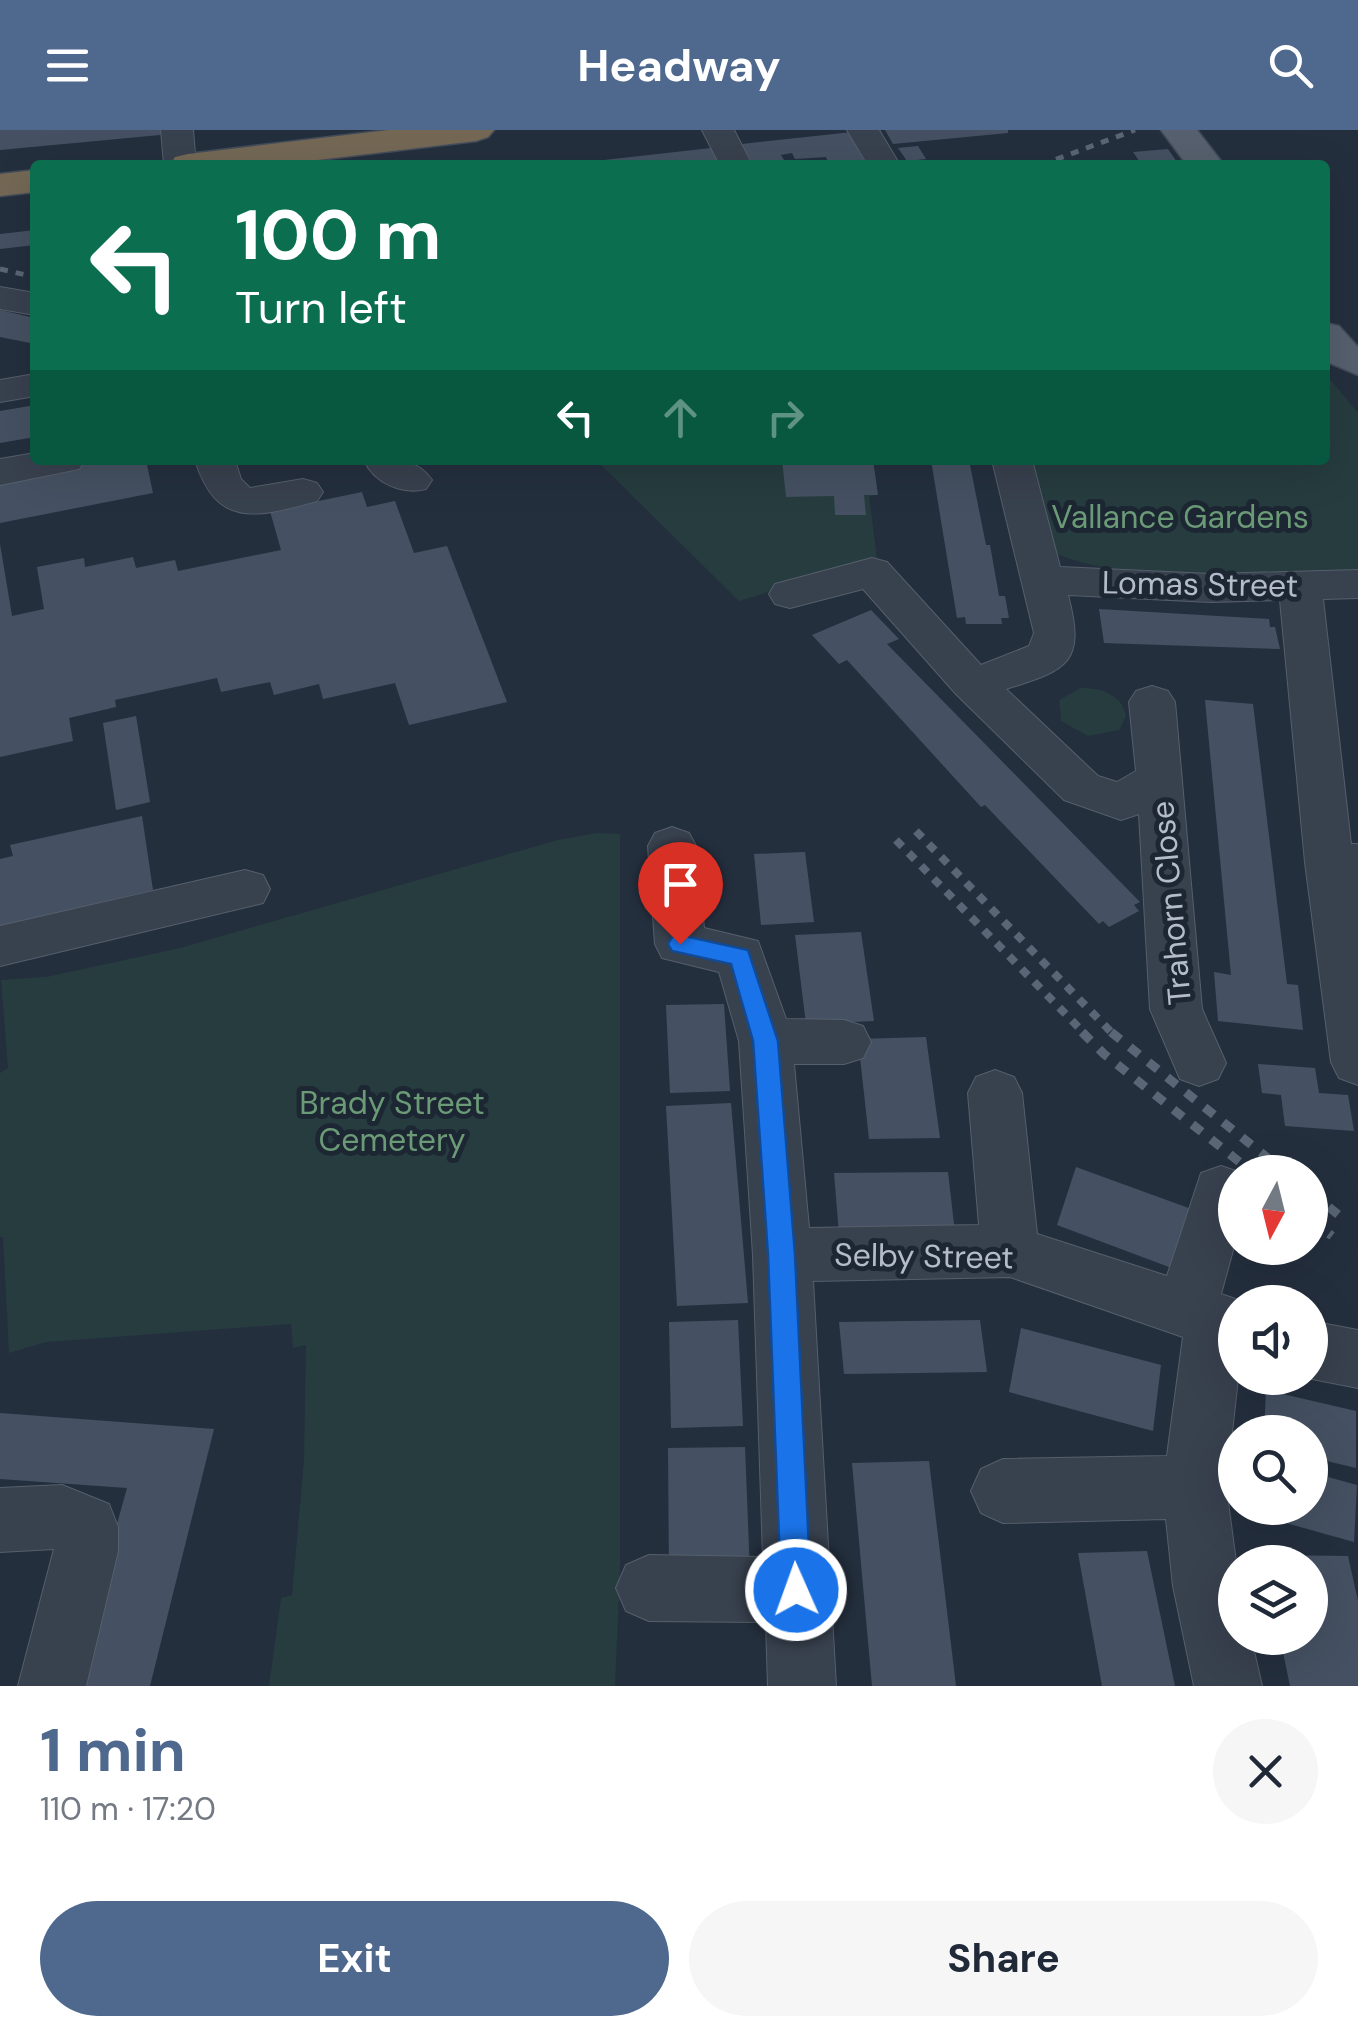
<!DOCTYPE html>
<meta charset="utf-8">
<style>
body{margin:0;font-family:"DM Sans",sans-serif;background:#f6f6f7;color:#1f2937;height:100vh;display:flex;flex-direction:column;font-size:38px;white-space:nowrap}
*{box-sizing:border-box;margin:0}
p{font-size:32px;color:#747a83}
.icon{flex:none;width:55px;height:55px;fill:none;stroke:currentColor;stroke-width:2;stroke-linecap:round;stroke-linejoin:round}
.map{position:relative;height:1556px;overflow:hidden}
.side{display:flex;flex-direction:column;background:#fff;flex:1}
.side>*{flex:none}
.banner{position:absolute;left:30px;top:30px;width:1300px;height:305px;border-radius:10px;box-shadow:0 10px 40px #0002;background:#0b6e4f;color:#fff;overflow:hidden}
.needle{width:65px;rotate:187deg}
.tools{position:absolute;left:1218px;top:1025px;display:grid;gap:20px}
.tools a{display:grid;place-items:center;width:110px;height:110px;border-radius:50%;background:#fff;box-shadow:0 10px 40px #0002;font-size:50px}
.pin{position:absolute;display:grid;place-items:center;width:85px;height:85px;color:#fff;margin:-102px -42px;border-radius:50% 50% 50% 0;rotate:-45deg;box-shadow:0 0 10px #0007}
.pin .icon{rotate:45deg}
.me{position:absolute;width:110px;margin:-55px;rotate:358deg;stroke-linejoin:round;filter:drop-shadow(0 0 8px #0008)}
.turn{display:flex;align-items:center;gap:35px;height:210px;padding:0 40px;font-size:45px}
.turn .icon{width:130px;height:130px;stroke-width:2.5}
.turn b{display:block;font-size:70px;line-height:85px}
.lanes{display:flex;align-items:center;height:95px;padding:0 40px;background:#0003;justify-content:center;gap:50px;direction:ltr}
.lanes .off{opacity:.35}
.round{display:grid;place-items:center;flex:none;width:105px;height:105px;border-radius:52px;background:#f6f6f7}
.overview{display:flex;align-items:center;justify-content:space-between;height:170px;padding:0 40px}
h1{font-size:60px;font-weight:700;line-height:75px;color:#4f688e}
.primary-button{display:flex;gap:20px;margin-top:auto;padding:20px 40px}
.primary-button a{flex:1;height:115px;border-radius:60px;background:#4f688e;color:#fff;font-size:40px;font-weight:700;line-height:115px;text-align:center}
.primary-button a+a{background:#f6f6f7;color:#1f2937}
header{display:flex;justify-content:space-between;align-items:center;height:130px;padding:0 40px;background:#4f688e;color:#fff;font-size:45px;font-weight:700}
.map>svg:first-child{display:block}
</style>
<header><svg class="icon" aria-label="menu" viewBox="0 0 24 24"><path d="M4 6h16M4 12h16M4 18h16"/></svg>Headway<svg class="icon" aria-label="search" viewBox="0 0 24 24"><circle cx="10" cy="10" r="6"/><path d="M15 15l6 6"/></svg></header>
<div class="map">
<svg width="1358" height="1556" viewBox="0 0 1358 1556">
<rect width="100%" height="100%" fill="#242f3e"/>
<!-- green -->
<path fill="#263c3f" d="M1325,243l33,40v156c-97,4 -229,21 -318,-22l-24,-87h309z
M596,330h277l5,35 -9,1 8,63 -138,42z
M1081,558c20,0 41,6 45,28l-7,14 -31,6 -27,-15 -2,-21z
M597,703l23,1v739l-5,113h-346l12,-88 11,-3 12,-135 2,-115 -13,3 -2,-24 -245,18 -37,11 -6,-116h-3v-164l8,-5 -7,-88 45,-3 134,-29 378,-108z"/>
<!-- building -->
<path fill="#455162" d="M0,0h166l-6,5 -160,15z
M885,0h123v3l-115,11z
M852,2l14,33h-37l-3,-8 -31,2 -3,-6 -11,2 6,10h-34l-11,-21z
M918,16l8,13 -19,2 -9,-13z
M720,17l9,18h-143v-3z
M1168,19l11,16h-37l-9,-13z
M35,100v15l-35,4v-15z
M0,180l35,8v26l-35,-7z
M35,275v32l-35,6v-32z
M107,330h39l7,33 -153,30v-42z
M782,330h91l5,35h-14l2,20h-31l-1,-19 -48,1z
M931,330h38l17,85h4l9,51h6l4,22h-8l1,6h-36l-1,-7 -8,1z
M362,362l5,15 28,-6 19,52 33,-7 60,156 -98,23 -14,-42 -72,16 -4,-15 -45,11 -4,-13 -49,10 -4,-14 -102,22 1,7 -47,11 4,23 -73,16v-213l12,72 32,-7 -7,-42 47,-9 1,9 48,-10 3,11 39,-8 3,11 103,-21 -11,-39z
M1099,479l170,10 1,8h5l5,22 -176,-6z
M871,480l28,29 -12,5 253,258 -6,3 5,6 -30,16 -6,-6 -4,3 -114,-119 -4,2 -134,-147 -8,4 -27,-29z
M1205,570l48,4 34,280 11,1 5,45 -85,-9 -4,-49 17,3z
M136,586l14,86 -34,8 -13,-87z
M142,686l11,74 -153,36v-67l13,-3 -3,-11z
M805,722l9,70 -53,3 -7,-71z
M861,802l13,89 -68,3 -11,-89z
M724,874l6,87 -60,2 -4,-88z
M926,907l14,101 -71,1 -11,-100z
M1258,934l57,4 4,25 29,2 6,36 -69,-5 -4,-31 -19,-2z
M731,973l17,200 -71,3 -11,-200z
M1076,1037l118,43 -17,60 -120,-45z
M948,1042l7,61 -116,1 -5,-61z
M738,1190l5,106 -72,2 -2,-106z
M980,1190l7,52 -143,2 -5,-52z
M1021,1198l140,37 -8,66 -144,-39z
M1266,1260l90,21v57l-46,-11v-25h-46z
M0,1283l214,16 -64,257h-78l55,-198 -127,-9z
M745,1317l5,127h-81l-1,-126z
M929,1331l27,225h-84l-20,-223z
M1310,1342l47,13 -3,57 -97,-27v-7h53z
M1147,1421l28,135h-73l-24,-133z
M1264,1425l84,1 10,45v85h-68l-10,-48h30v-76h-45z"/>
<g fill="none" stroke-linecap="round" stroke-linejoin="round">
<defs>
<path id="minor" d="M161,0h32l3,35h-32z
M702,0h32l18,35h-32z
M847,0h32l21,35h-32z
M0,157l35,6v22l-35,-6z
M35,244v22l-35,6v-22z
M35,323v7h50l-6,9 -79,16v-26z
M195,330h40l6,19 9,9 53,-9 14,4 6,9 -6,9c-59,16 -100,29 -122,-41z
M364,330c25,0 52,-4 68,20l-6,9c-24,6 -52,-6 -62,-29z
M992,330h40l28,107 151,7 147,-4v28l-35,1 28,245h7v241l-19,-7 -8,-16 -26,-200 -25,-262 -69,2 -143,-7c18,68 0,75 -62,94l92,87 19,6 19,-11 -7,-69 7,-11 16,-5 16,5 7,11 27,307 24,54 -8,16 -19,7 -19,-7 -30,-70 -11,-195 -18,6 -57,-20 -108,-106 -93,-105 -73,19 -15,-4 -6,-10 6,-10 97,-26 15,4 94,103 48,-19 5,-13z
M672,697l17,6 7,13 8,82 54,13 28,78 58,1 19,6 8,16 -8,16 -19,6h-50l15,164 170,-3 -11,-132 8,-16 19,-7 19,7 8,16 15,141 130,42 34,-103 20,-7 18,6h-4v71l-14,51 23,8h-9v76h3l-12,109 10,75 -1,76h16l11,48h-68l-21,-100 -7,-67 -163,4 -22,-10 -10,-22 10,-22 22,-10 164,-3 16,-119 -173,-60 -197,4 23,405h-68l-2,-64 -117,-1 -23,-10 -10,-23 10,-23 23,-10 114,2 -10,-302 -14,-214 -20,-69 -57,-14 -7,-14 -7,-98 7,-13z
M245,740l18,5 7,14 -7,14 -263,63v-40z
M1310,1191l48,9v58l-51,-10z
M62,1355l47,19 9,23v24l-32,135h-68l36,-137 -54,3v-64z"/>
<path id="major" d="M1161,0h36l27,35h-37z
M1325,193l14,3 19,21v28l-33,-14z"/>
<path id="highway" d="M389,0h105l-6,7 -12,4 -200,24h-106l5,-8 13,-3z
M35,40v22l-35,4v-22z"/>
</defs>
<!-- minor casing -->
<use href="#minor" stroke="#565f6c" stroke-width="2"/>
<!-- major casing -->
<use href="#major" stroke="#414a57" stroke-width="3"/>
<!-- highway casing -->
<use href="#highway" stroke="#434c59" stroke-width="3"/>
<!-- minor -->
<use href="#minor" fill="#38414e" fill-rule="evenodd"/>
<!-- major -->
<use href="#major" fill="#56606e" fill-rule="evenodd"/>
<!-- highway -->
<use href="#highway" fill="#746855" fill-rule="evenodd"/>
<!-- rail-far2 -->
<path stroke="#5a6575" stroke-width="5" stroke-dasharray="8 8" stroke-linecap="butt" d="M1041,35l94,-35
M0,139l35,8"/>
<!-- rail-far1 -->
<path stroke="#5a6575" stroke-width="8" stroke-dasharray="9 9" stroke-linecap="butt" d="M916,701l197,203
M896,710l189,194"/>
<!-- rail -->
<path stroke="#5a6575" stroke-width="9" stroke-dasharray="12 12" stroke-linecap="butt" d="M1082,902l22,22 148,118
M1111,902l174,140
M1310,1062l36,29
M1310,1089l22,17"/>
</g>
<!-- route -->
<path fill="#1a73e8" stroke="#114b97" stroke-width="2.5" d="M680,805l68,15 30,91 17,214 16,335 -4,11 -11,4 -10,-4 -5,-11 -13,-335 -15,-214 -22,-77 -59,-13 -4,-7 4,-7z"/>
<g text-anchor="middle" dominant-baseline="central" stroke-width="10" stroke-linejoin="round" paint-order="stroke">
<!-- park labels -->
<g font-size="32" fill="#6b9a76" stroke="#1d2633">
<text x="1180" y="387">Vallance Gardens</text>
<text x="392" y="973">Brady Street<tspan x="392" dy="37">Cemetery</tspan></text>
</g>
<!-- street labels -->
<g font-size="32" fill="#b4bcc9" stroke="#1d2633">
<text transform="translate(1200 454) rotate(1)">Lomas Street</text>
<text transform="translate(1171 773) rotate(-95)">Trahorn Close</text>
<text transform="translate(924 1126) rotate(1)">Selby Street</text>
</g>
</g>
</svg>
<div class="tools">
<a><svg class="needle" viewBox="-14 -14 28 28"><path d="M0-13l5 13h-10z" fill="#e53935"/><path d="M0 13l5-13h-10z" fill="#747a83"/></svg></a>
<a><svg class="icon" aria-label="sound" viewBox="0 0 24 24"><path d="M4 9h4l5-4v14l-5-4H4zM17 9q2 3 0 6"/></svg></a>
<a><svg class="icon" aria-label="search" viewBox="0 0 24 24"><circle cx="10" cy="10" r="6"/><path d="M15 15l6 6"/></svg></a>
<a><svg class="icon" aria-label="layers" viewBox="0 0 24 24"><path d="M12 4l9 5-9 5-9-5zM3 14l9 5 9-5"/></svg></a>
</div>
<div class="pin" style="left:680px;top:814px;background:#d93025"><svg class="icon" aria-label="arrive" viewBox="0 0 24 24"><path d="M6 21V4h12l-3 4 3 4H6"/></svg></div>
<svg class="me" style="left:796px;top:1460px" viewBox="-20 -20 40 40"><circle r="17" fill="#1a73e8" stroke="#fff" stroke-width="3"/><path d="M0-11L8 9 0 5-8 9z" fill="#fff"/></svg>
<div class="banner">
<div class="turn"><svg class="icon" aria-label="left" viewBox="0 0 24 24"><path d="M17 20v-9H6M10 6l-5 5 5 5"/></svg><div><b>100 m</b>Turn left</div></div>
<div class="lanes"><svg class="icon" aria-label="left" viewBox="0 0 24 24"><path d="M17 20v-9H6M10 6l-5 5 5 5"/></svg><svg class="icon off" aria-label="ahead" viewBox="0 0 24 24"><path d="M12 20V5M6 11l6-6 6 6"/></svg><svg class="icon off" aria-label="right" viewBox="0 0 24 24"><path d="M7 20v-9h11M14 6l5 5-5 5"/></svg></div>
</div>
</div>
<section class="side">
<div class="overview"><div><h1>1 min</h1><p>110 m · 17:20</p></div><a class="round"><svg class="icon" aria-label="close" viewBox="0 0 24 24"><path d="M6 6l12 12M18 6L6 18"/></svg></a></div>
<div class="primary-button"><a>Exit</a><a>Share</a></div>
</section>
